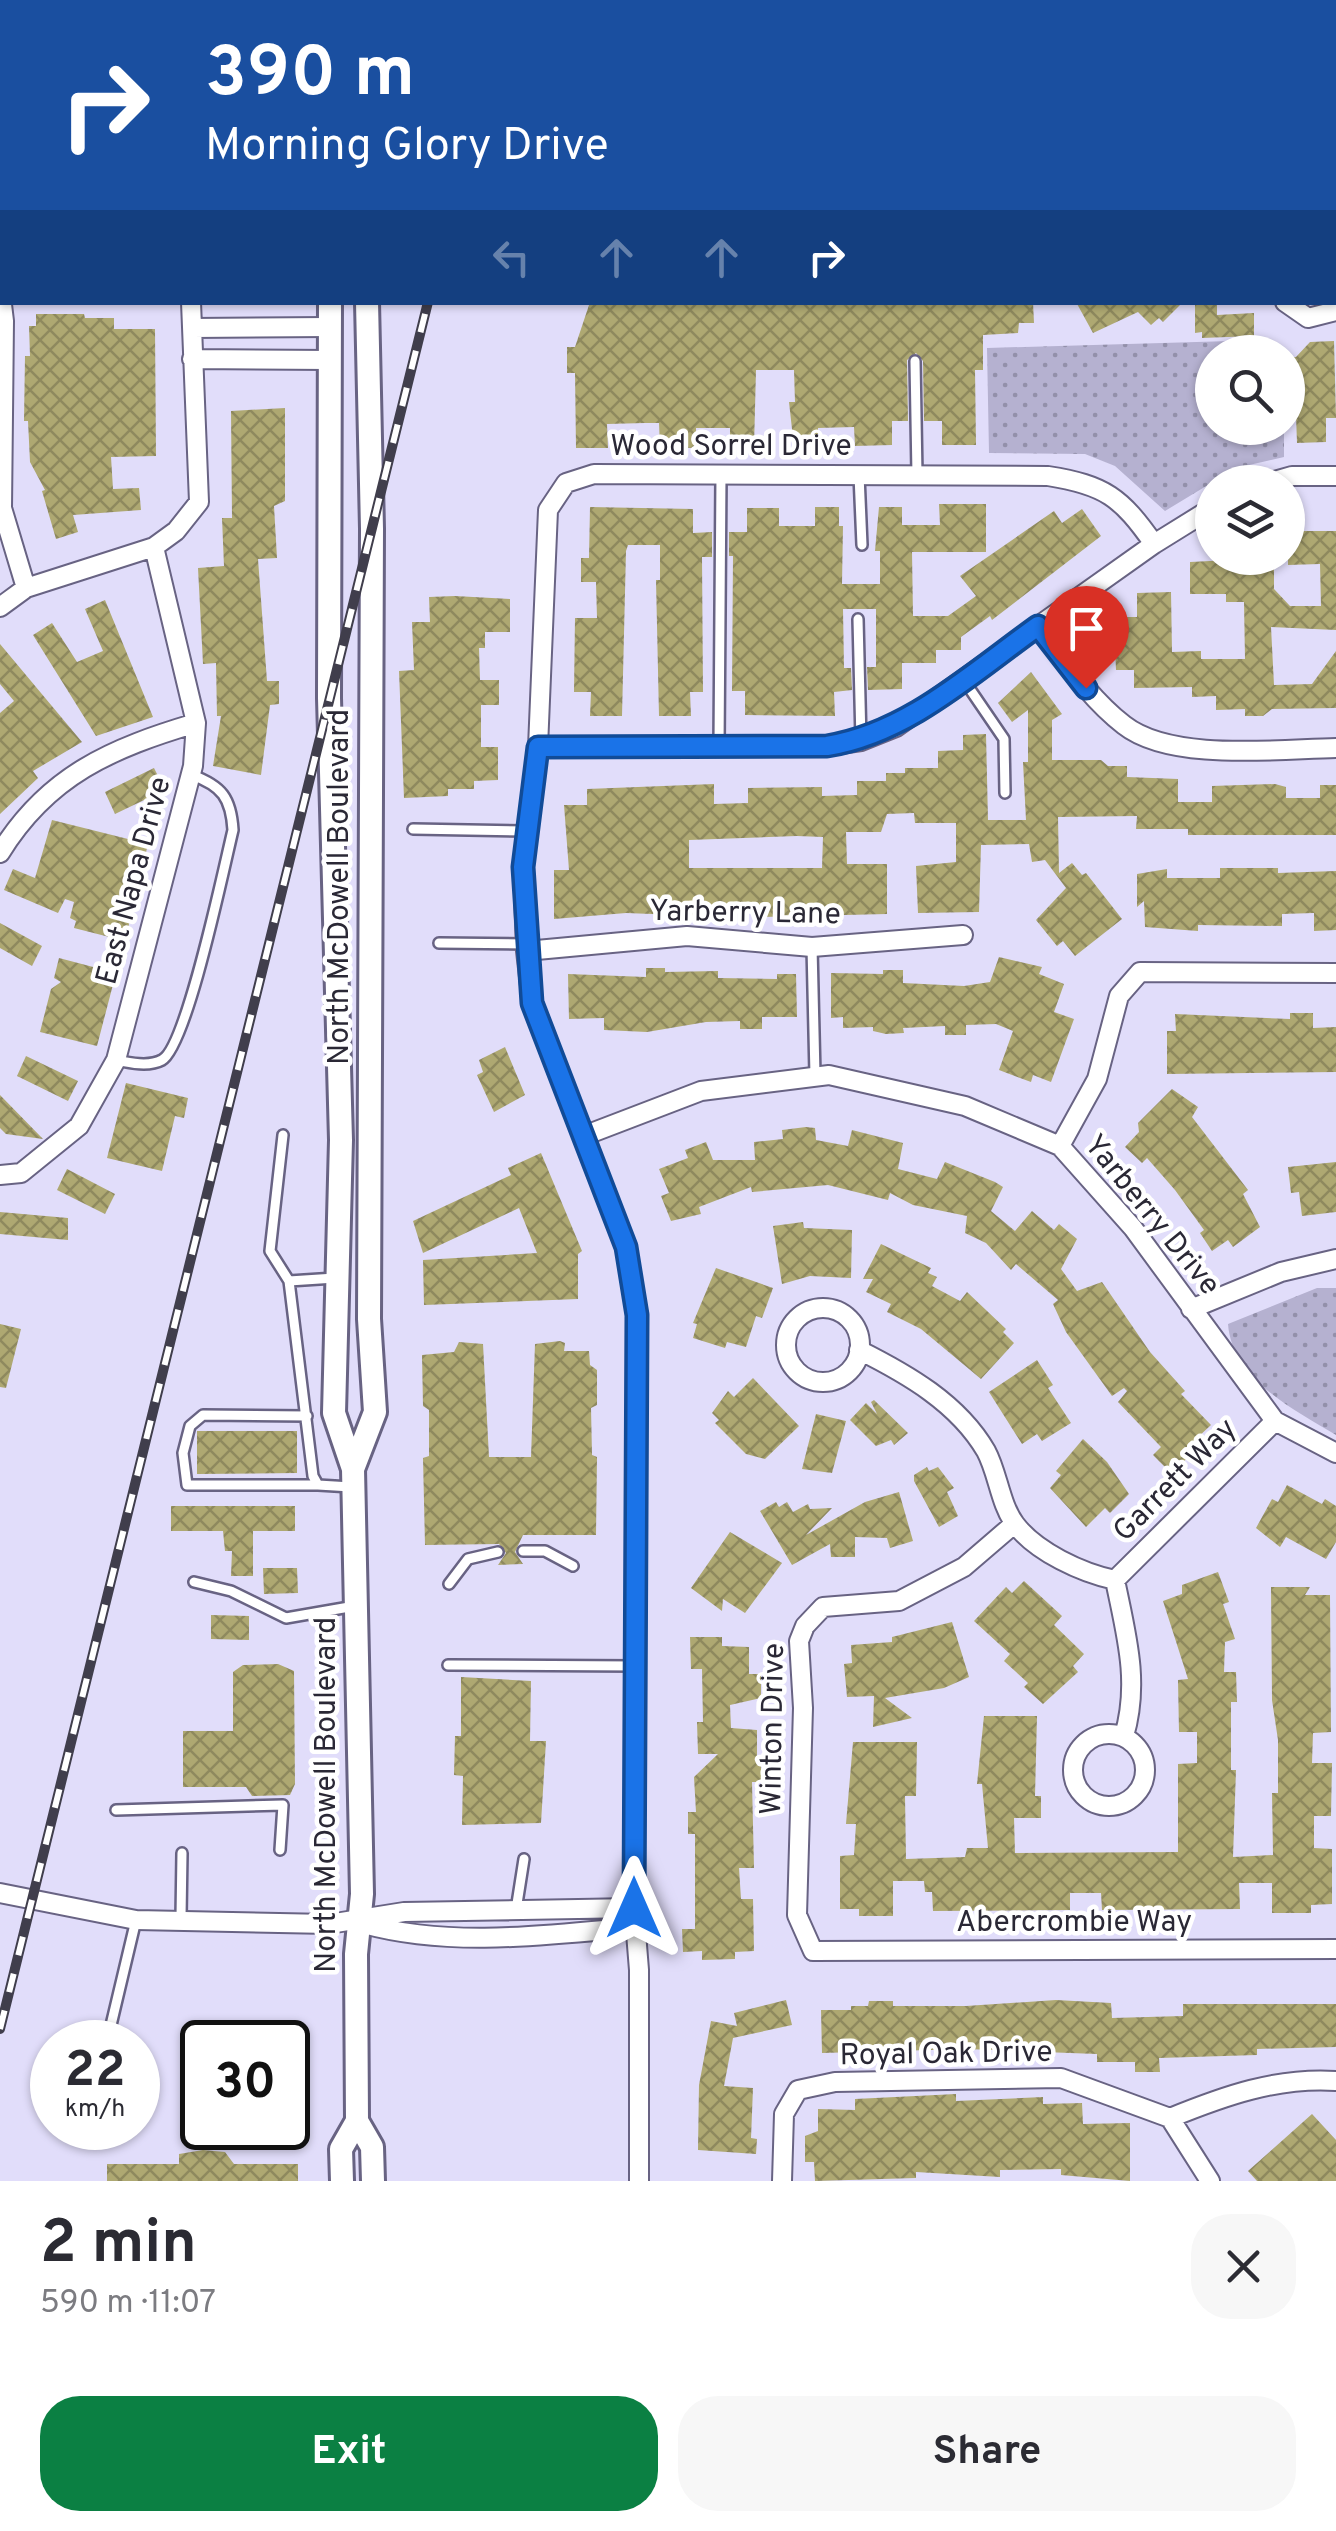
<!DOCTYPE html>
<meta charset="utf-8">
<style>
body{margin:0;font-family:Overpass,sans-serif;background:#f7f7f7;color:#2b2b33;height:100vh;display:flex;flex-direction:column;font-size:38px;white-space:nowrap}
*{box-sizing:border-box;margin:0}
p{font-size:32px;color:#7c7c81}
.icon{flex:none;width:55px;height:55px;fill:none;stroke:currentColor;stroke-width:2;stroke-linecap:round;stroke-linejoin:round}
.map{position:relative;height:2181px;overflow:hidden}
.sheet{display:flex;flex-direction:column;background:#fff;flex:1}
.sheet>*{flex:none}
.banner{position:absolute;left:0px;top:0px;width:1338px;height:305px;box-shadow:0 2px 8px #0004;background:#1a4fa0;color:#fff;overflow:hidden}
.buttons{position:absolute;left:1195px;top:335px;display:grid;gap:20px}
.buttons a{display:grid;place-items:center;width:110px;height:110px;border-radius:50%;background:#fff;box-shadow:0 2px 8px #0004;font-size:50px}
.speed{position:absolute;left:30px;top:2020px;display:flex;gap:20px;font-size:50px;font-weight:700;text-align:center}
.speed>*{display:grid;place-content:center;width:130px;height:130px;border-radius:50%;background:#fff;box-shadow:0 2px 8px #0004;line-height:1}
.speed small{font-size:25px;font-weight:400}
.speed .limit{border:5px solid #111;border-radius:15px;background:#fff;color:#111}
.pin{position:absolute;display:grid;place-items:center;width:85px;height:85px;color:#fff;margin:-102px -42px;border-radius:50% 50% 50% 0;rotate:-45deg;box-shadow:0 0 10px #0007}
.pin .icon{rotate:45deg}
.me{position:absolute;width:110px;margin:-55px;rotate:0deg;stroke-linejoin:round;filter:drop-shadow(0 0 8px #0008)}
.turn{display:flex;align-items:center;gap:35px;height:210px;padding:0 40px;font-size:45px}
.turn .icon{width:130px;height:130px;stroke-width:2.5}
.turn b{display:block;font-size:70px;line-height:85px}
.lanes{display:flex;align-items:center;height:95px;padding:0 40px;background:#0003;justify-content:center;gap:50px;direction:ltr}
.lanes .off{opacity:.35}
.round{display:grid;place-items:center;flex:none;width:105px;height:105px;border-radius:40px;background:#f7f7f7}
.headline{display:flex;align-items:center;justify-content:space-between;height:170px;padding:0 40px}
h1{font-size:60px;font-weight:700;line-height:75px}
.primary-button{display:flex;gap:20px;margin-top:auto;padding:20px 40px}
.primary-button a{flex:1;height:115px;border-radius:40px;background:#0b8043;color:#fff;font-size:40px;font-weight:700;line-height:115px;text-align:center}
.primary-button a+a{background:#f7f7f7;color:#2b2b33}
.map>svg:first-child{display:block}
</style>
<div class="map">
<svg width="1336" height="2181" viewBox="0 0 1336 2181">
<defs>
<pattern id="park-dots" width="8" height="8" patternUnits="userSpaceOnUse" patternTransform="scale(2.5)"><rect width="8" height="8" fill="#b5b1d0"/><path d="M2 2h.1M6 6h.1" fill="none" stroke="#9390aa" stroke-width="1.8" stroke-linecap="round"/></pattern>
<pattern id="building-cross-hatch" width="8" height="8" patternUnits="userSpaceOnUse" patternTransform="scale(2.5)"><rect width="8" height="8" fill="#aea872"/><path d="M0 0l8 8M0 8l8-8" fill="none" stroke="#8e895e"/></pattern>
</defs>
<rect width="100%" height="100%" fill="#e1ddfa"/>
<!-- park -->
<path fill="url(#park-dots)" d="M1265,340l11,12h-64v76h72v29l-48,11 -71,43 -50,-45 -30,-12 -96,-1 -2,-105z
M1317,1288h19v147c-43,-26 -104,-56 -108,-111z"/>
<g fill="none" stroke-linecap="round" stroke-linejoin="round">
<!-- stream -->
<path stroke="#857dad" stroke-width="6" d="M1231,0l6,2
M1335,45h1"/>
</g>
<!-- building -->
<path fill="url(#building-cross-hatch)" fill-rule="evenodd" d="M590,302h443l1,21h-15l-1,10 -35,2v35h-8l1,75h-34v-24h-18l-1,-60 -7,-8 -9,7 1,61h-16v24l-37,1 -1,-19 -36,1v19h-24l-5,-45h6l-1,-32h-38l-2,77h-24v-19h-34v20h-36l-1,-25h-14l-38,1 1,24h-32l-1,-75h-8v-26h8z
M1076,302h107l-20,20 -4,-4 -8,7 -13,-13 -45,21z
M1195,302h22v13l37,-2v23l-52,2v-6l-7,1z
M36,314h48l1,4h29v11h41l1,127 -45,1 2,32 26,-1 2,22 -68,5 5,17 -22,7 -14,-48 3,-1 -15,-28 -2,-41h-4l1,-65h5l-1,-30h7z
M1334,341l2,77h-10v24l-29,1 -2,-56h-7v-29l8,-1 14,-15z
M285,408v93l-11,5 3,52 -19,1 9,122h12v23l-9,1 -9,70 -48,-9 8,-50h-4l-1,-53 -13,1 -5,-96 26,-2 -2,-48h10l-1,-107z
M939,504h47v48h-74l1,64h35l28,-20 -16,-20 94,-65 8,12 20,-14 19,27 -109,84 -2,-4 -29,21v13h-25v13h-34v26l-34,1 -1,-23h9v-58h-33l1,59h7l1,22 -18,2 1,24 -90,-1v-24h-13l1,-135h-4v-24h18v-24h32v18h36v-19h24v19h4l-1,58h38v-33h-5l4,-44h23v18h38z
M590,507l103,2v24l19,-1v25h-10l1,135h-13l1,24h-32l-3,-136h4v-35h-32l-2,6 -4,165h-32l1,-24h-17l1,-74h22l-1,-36h-15v-24h8z
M1288,531h48v99l-65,-3 3,58 38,-1 24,-33v57l-64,1 -9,7h-18v-7l-29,1v-14l-24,1v-10l-58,1v-18h-18l-1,-23h9v-30h13v-24l34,-1 1,60 29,-1v8h44l-1,-57h-18v-8h-36v-32l84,-4v31l16,17h31l-1,-42 -32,1z
M455,596l55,3v33h-25v16h-6l1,32h19v25h-18v42h17v33l-24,1v8h-26v7l-44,2 -5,-127 15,-1 -2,-48h18l-1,-25z
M105,600l48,117 -57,19 -63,-101 19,-12 25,39 26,-11 -18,-42z
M0,644l82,98 -49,29 5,7 -38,36v-101l14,-12 -14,-17z
M1031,672l31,42 -10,6v40h49l7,6h19v11l51,2v23h34v-16l63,-2 11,3v11h34v-13h16v50h-148v-6h-52l1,-13 -79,1 1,56 13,-10 10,12 4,-2 36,46 -47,37 -12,-15 -6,5 -21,-26 30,-32 -21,-28 -13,2 -3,-18 -48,1 -2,67 -61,1 -2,-47 40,-4v-39h-41l-1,-10 -27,1 -6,18h-35l1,32h40v50l-125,3v-9h-33v9l-103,-4 -72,6v-49h15l-5,-65h23v-16l127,-5v20l34,-1v-15l74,-1v9l35,-1v-14h29v-8h19v-5h33v-17l25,-1v-15l23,-1 2,86h38l-3,-58h5v-52l-16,12 -14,-19zM797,836l26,1 -1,31h-133v-28z
M154,768l11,22 -50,24 -10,-22z
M52,820l96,24 -23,97 -51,-13 2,-7 -6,-3 4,-16 -9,-3 -7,14 -54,-23 9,-21 22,9z
M1220,868h58v5l58,-2v59l-22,1v-18l-32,1v12l-84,-1v6l-53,-4 -1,-26 -7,6v-33l30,-5v9h53z
M0,923l42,23 -10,20 -32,-18z
M999,957l43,10 -3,7 25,10 -10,28 20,7 -23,63 -18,-7 -2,7 -32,-12 14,-39 -17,-7 -30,1v10h-21v-9l-42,2 1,5 -18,1 -13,-3v-4l-30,1v-11l-12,1v-45l52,1v-4h20v13l61,3 26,-4z
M59,958l57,15 -19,73 -57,-14 11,-43 10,-7 -7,-4z
M646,968h19v4l53,-1v7l59,1v-5h19l1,43h-35v12h-22v-8l-34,1 -59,10 -43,-2v-12l-35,1 -1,-45 78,3z
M1290,1013h23v15l23,-1v45l-169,2v-43h9l-1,-17 115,5z
M505,1047l20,48 -31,17 -17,-37 6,-3 -4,-12z
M26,1056l52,25 -10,20 -51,-25z
M126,1083l62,15 -4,20 -9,-2 -13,55 -55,-13z
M1172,1089l26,18 -6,10 56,73 -5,4 17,33 -27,20 -5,-7 -16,11 -12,-18 4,-3 -29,-40 -28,-32 -5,5 -17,-16 14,-15 -1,-9z
M0,1095l43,44 -37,-5 -6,-6z
M806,1127l9,1 1,12 32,6 4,-16 51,13 -5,26 39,10 8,-17 50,20 8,5 -12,24 24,20 17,-20 22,19 5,-6 18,15 -16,30 16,22 25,-9 48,70 35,39 -4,3 30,31 -14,13 5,6 -24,23 -3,-3 -7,6 -15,-15 8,-8 -43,-45 9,-11 -3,-3 -12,8 -46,-64 -13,-28 5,-4 -42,-36 -5,6 -25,-27 -21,-10 2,-17 -54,-11 -23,-12 -2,7 -60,-15 -76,7 -1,-5 -52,20 2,7 -30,7 -10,-25 8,-3 -10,-24 29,-11 -3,-8 21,-8 7,18h42l-1,-18 29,-3 -1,-9z
M541,1153l41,98 -4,3v45l-154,6 -1,-45 114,-7 -18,-45 -96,45 -10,-32 98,-46 -3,-7z
M1336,1162v50l-34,4 -3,-24 -8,1 -3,-26z
M67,1169l48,25 -10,20 -48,-24z
M0,1212l68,6v22l-68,-6z
M803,1222l1,6 48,2 -1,48 -41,-2 -28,8 -9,-58z
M881,1244l50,24 -3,5 9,4 -5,9 28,15 7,-9 39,37 -3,3 11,11 -33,36 -60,-50 -34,-17 4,-8 -25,-12 7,-13h-10z
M716,1268l57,20 -11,30 -6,-2 -10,31 -19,-5 -2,6 -32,-10 4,-14 -4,-1z
M0,1324l21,5 -15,59 -6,-1z
M560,1341l5,2 -1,8h25l1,14 7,5v35l-6,3 1,47 5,2 -1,78h-73l-8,17 8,12 -25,1 8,-12 -7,-9 -74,1 -2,-87 6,-2v-46l-6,-4 -1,-51 32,-3 5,-10 24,2 6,113h42l4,-113z
M1037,1360l16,25 -5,3 23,35 -29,18 -5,-7 -15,10 -33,-52z
M753,1378l46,48 -34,33 -19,-5 -31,-31 4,-3 -7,-7 16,-22 6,6z
M874,1400l34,33 -14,12 -3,-5 -15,6 -26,-26 16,-17 11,11 -6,-12z
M816,1414l30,7 -14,52 -30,-4z
M197,1431h100v42l-100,1z
M1083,1439l24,23 22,32 -19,19 -5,-5 -19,19 -36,-39 11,-13 -5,-4z
M927,1467l2,4 9,-4 16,21 -7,4 11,24 -19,11 -25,-46v-6z
M1287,1485l35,19 3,-5 11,7v36l-10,17 -40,-22 -6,10 -24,-19 16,-29 6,3z
M899,1492l14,49 -23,7 -3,-10 -32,-1v20h-24l-1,-13 -38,21 -32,-54 16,-9 3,5 8,-5 6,10 15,-8 2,5 22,-1 -26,27 59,-33z
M171,1506h124v25h-42v45h-22l1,-25h-7l-2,-20h-52z
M730,1532l52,31 -37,50 -22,-14 -1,12 -31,-23z
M263,1568h34l1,25 -34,1z
M1218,1572l11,30 -6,2 12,35 -10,3 -1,30h12l1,30h-6v68h5l-3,87 40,-2 -1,-62h6v-53l-6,-40 -1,-113h39l-5,8h25l1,137 -18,1 -1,30h20l-1,53h-17v32l18,1v55l-21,1v8h-39v-30h-33l1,26 -138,1 -1,-17h-31v17l-137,1 -1,-19h-7l-1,-11h-31v35h-34v-7h-19v-53l14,-1 2,-31h-10l7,-82h64l-1,54h-11l1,63 59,-2 2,-9h21l-6,-64h-5l7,-68h53l-2,80h6v22h-27l1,35 163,-1v-88l19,-1v-31h-18l-1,-52 10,-1 -25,-78 19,-7v-9z
M1024,1581l38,35 -8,9 30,29 -11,12 5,6 -35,32 -19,-17 4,-4 -24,-22 6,-7 -36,-33 32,-34 6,6z
M211,1615l38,1v24l-38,-1z
M952,1622l17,55 -25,11 -59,10 27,20 -39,9 1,-31 -27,1 -3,-33 8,-1 -1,-18 41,-3v-5z
M690,1637h32v9l27,1v27h12v24l-31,7 1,23 26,2v30h4v22h-9l2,86h-15l2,31h12l1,52 -19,1v7l-33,1v-9l-19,1 -1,-23h13v-95h-7v-22h8l-2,-35 24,-23h-20l-1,-32h6l-1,-53h-11z
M278,1664l16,7 1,113 -5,11 -38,1 -6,-9h-63v-56h50v-59l10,-7z
M461,1677l70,4 -1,60h16l-5,82 -79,2 1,-49 -9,-1 1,-39h6z
M786,2000l6,25 -59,13 -9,48 29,2 -2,50 6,1 -1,15 -58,-4 1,-65 12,-64 26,5 -3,-13z
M1056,2000l55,3 1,15 71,-2v-12h153v43l-79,2v6l-98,3 1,14h-25v-10h-38v-8l-131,-5 -144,4 -1,-43h30v-4h17l1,-5h24v5h73z
M956,2094v7l87,-4v7l39,-1 1,21 47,-1v58l-69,-6v-6l-61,1v7l-84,-5v6l-101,3 -1,-19h-9v-26l13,-5v-22l37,1v-11z
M1312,2114l24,26v41h-79l-9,-10z
M203,2150l22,2 9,12h64v17h-191v-17h72v-10z"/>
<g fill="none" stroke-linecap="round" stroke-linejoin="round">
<defs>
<path id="service" d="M77,2v-2
M915,361l2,114
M859,475l3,70
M858,619l3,122
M963,679l41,60 1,54
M719,747l2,-272
M413,829l114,2
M439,943l87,1
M812,947l3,128
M116,1060c14,3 33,7 46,0 25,-14 62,-193 71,-230 -2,-32 -11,-44 -41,-55
M283,1135l-13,116 19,30 24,195 5,9 33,2
M289,1281l46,-3
M307,1416l-104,-1 -13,11 -7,27 4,32h131
M523,1551h22l28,15
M194,1582l37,9 55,27 69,-12
M449,1584l19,-25 30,-7
M448,1665l188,1
M116,1810l167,-5 -3,45
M516,1910l8,-51
M181,1917l1,-64
M107,2042l29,-122"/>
<path id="minor" d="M125,0l10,2
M1085,0l6,2
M196,2l2,-2
M996,2l1,-2
M1335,110l1,1
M1335,235l1,-2
M1335,253l1,1
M0,288l4,33 -2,187 24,80
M1285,302l23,16 28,-7
M192,328l138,-1
M192,359l138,1
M1271,482l21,-6h44
M0,607l26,-19 128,-41 22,-16 23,-29 -8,-200
M1038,626c26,34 52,73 86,99 47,37 154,24 212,23
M538,747l289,-1 34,-5 35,-14 258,-183 58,-36
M0,853c48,-78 112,-105 196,-130
M526,951l161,-15 125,11 151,-12
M586,1135l115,-44 128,-16 136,31 95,40 73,82 142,193 61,32
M1060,1146l37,-67 22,-83 21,-24 196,1
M0,1175l21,-2 58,-47 37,-66 77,-294 3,-43 -42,-176
M786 1345a37 37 0 1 1 74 0a37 37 0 1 1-74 0Z
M1191,1309l90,-37 55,-13
M859,1350c48,24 99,53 127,101 12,22 14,53 29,73 21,28 67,49 100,56
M1014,1524l-50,43 -65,34 -76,6 -18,19 -6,15 4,67 -6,207 16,36 523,-2
M1115,1580l160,-159
M1115,1580c11,54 25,102 9,156
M1073 1770a36 36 0 1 1 72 0a36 36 0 1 1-72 0Z
M0,1893l136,27 193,4 75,-12 230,-4
M364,1924c87,24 183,11 272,3
M1170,2118c54,-22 107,-41 166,-37
M639,2181v-211l-5,-62 3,-593 -11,-68 -94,-244 -6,-52 -3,-84 15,-120 10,-237 18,-27 28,-9 454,2c57,9 73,21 106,68
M782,2181l2,-67 14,-24 37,-8 226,-4 109,40 40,63"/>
<path id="secondary" d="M324,0v2
M365,0v2
M330,302l-1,396 12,442 -7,273 19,56 9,425 -6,60 1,167 -16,28 1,32
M353,1469l22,-57 -6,-93 3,-790 -5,-227
M357,2121l15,26 1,34"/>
</defs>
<!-- service casing -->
<use href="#service" stroke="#686383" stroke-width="14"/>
<!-- minor casing -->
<use href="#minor" stroke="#686383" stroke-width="22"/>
<!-- secondary casing -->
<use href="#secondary" stroke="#686383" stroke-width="28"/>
<!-- service -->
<use href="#service" stroke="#fff" stroke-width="9"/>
<!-- minor -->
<use href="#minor" stroke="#fff" stroke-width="18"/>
<!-- secondary -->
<use href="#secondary" stroke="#fff" stroke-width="22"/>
<defs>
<path id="rail" d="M502,2l1,-2
M0,2029l428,-1727"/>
</defs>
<!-- rail casing -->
<use href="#rail" stroke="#403e4c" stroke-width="10"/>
<!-- rail -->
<use href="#rail" stroke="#fff" stroke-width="6" stroke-dasharray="19" stroke-linecap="butt"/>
</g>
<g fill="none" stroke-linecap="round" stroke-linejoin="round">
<defs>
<path id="route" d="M634,1908l3,-593 -11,-68 -94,-244 -9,-136 15,-120 289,-1c81,-13 145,-73 211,-120l48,62"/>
</defs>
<!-- route casing -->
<use href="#route" stroke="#114b97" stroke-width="25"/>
<!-- route -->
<use href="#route" stroke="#1a73e8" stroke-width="18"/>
</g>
<g text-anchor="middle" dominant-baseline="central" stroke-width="9" stroke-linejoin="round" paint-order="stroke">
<!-- street labels -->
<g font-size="30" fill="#2a2835" stroke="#fff">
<text x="731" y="447">Wood Sorrel Drive</text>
<text transform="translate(135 881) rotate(-75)">East Napa Drive</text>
<text transform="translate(340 887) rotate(-90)">North McDowell Boulevard</text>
<text transform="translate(745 914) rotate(1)">Yarberry Lane</text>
<text transform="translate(1151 1216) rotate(51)">Yarberry Drive</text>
<text transform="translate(1176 1481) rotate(-45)">Garrett Way</text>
<text transform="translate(774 1729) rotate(-89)">Winton Drive</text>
<text transform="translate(327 1795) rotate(-90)">North McDowell Boulevard</text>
<text x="1074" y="1923">Abercrombie Way</text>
<text transform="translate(946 2055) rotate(-1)">Royal Oak Drive</text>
</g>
</g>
</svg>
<div class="buttons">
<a><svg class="icon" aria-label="search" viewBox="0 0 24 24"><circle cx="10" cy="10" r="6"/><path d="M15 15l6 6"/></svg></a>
<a><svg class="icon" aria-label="layers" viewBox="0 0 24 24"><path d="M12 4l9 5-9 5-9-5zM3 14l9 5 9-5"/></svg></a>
</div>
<div class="speed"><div>22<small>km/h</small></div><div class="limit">30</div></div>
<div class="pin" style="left:1086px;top:688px;background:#d93025"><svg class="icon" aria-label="arrive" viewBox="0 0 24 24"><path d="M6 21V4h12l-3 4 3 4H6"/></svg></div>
<svg class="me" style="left:634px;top:1908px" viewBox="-20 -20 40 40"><path d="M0-17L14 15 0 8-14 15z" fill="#1a73e8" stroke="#fff" stroke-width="4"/></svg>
<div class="banner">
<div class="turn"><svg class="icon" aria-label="right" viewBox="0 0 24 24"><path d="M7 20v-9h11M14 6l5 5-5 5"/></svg><div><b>390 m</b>Morning Glory Drive</div></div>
<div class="lanes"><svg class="icon off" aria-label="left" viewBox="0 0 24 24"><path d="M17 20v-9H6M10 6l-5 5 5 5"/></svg><svg class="icon off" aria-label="ahead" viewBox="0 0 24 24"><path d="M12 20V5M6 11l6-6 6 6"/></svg><svg class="icon off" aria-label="ahead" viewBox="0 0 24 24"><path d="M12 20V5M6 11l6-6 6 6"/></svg><svg class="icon" aria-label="right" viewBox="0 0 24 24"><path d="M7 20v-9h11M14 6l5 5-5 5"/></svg></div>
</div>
</div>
<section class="sheet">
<div class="headline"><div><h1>2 min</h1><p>590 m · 11:07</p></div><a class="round"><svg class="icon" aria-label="close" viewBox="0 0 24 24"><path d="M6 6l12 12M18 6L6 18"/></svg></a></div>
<div class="primary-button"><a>Exit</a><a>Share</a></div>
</section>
